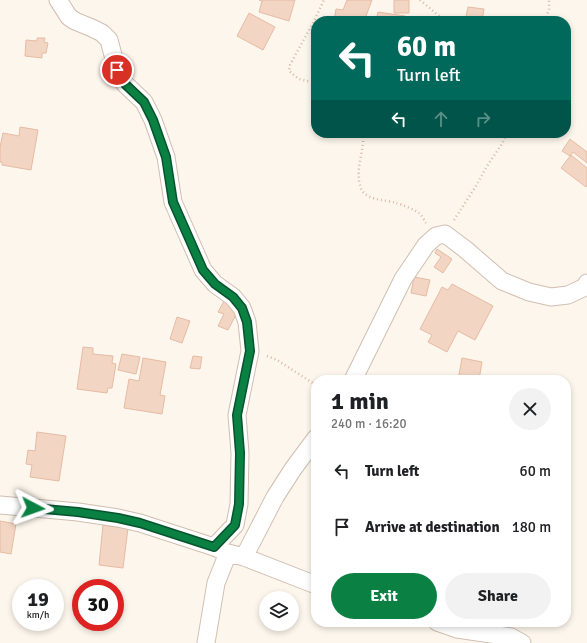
<!DOCTYPE html>
<meta charset="utf-8">
<style>
body{margin:0;font-family:Signika,sans-serif;background:#f2f2f2;color:#202124;height:100vh;display:flex;flex-direction:column;font-size:15px;white-space:nowrap}
*{box-sizing:border-box;margin:0}
p{font-size:13px;color:#757577}
.icon{flex:none;width:22px;height:22px;fill:none;stroke:currentColor;stroke-width:2;stroke-linecap:round;stroke-linejoin:round}
.map{position:relative;flex:1;overflow:hidden}
.side{position:absolute;left:311px;top:375px;width:260px;height:252px;display:flex;flex-direction:column;background:#fff;border-radius:16px;box-shadow:0 2px 6px #0003}
.side>*{flex:none}
.guide{position:absolute;left:311px;top:16px;width:260px;height:122px;border-radius:16px;box-shadow:0 2px 6px #0003;background:#00695c;color:#fff;overflow:hidden}
.tools{position:absolute;left:259px;top:591px;display:grid;gap:8px}
.tools a{display:grid;place-items:center;width:40px;height:40px;border-radius:50%;background:#fff;box-shadow:0 2px 6px #0003;font-size:20px}
.speed{position:absolute;left:12px;top:579px;display:flex;gap:8px;font-size:20px;font-weight:700;text-align:center}
.speed>*{display:grid;place-content:center;width:52px;height:52px;border-radius:50%;background:#fff;box-shadow:0 2px 6px #0003;line-height:1}
.speed small{font-size:10px;font-weight:400}
.speed .limit{border:6px solid #d22;background:#fff;color:#111}
.pin{position:absolute;display:grid;place-items:center;width:34px;height:34px;color:#fff;margin:-17px;border:2px solid #fff;border-radius:50%;box-shadow:0 1px 4px #0007}
.me{position:absolute;width:44px;margin:-22px;rotate:94deg;stroke-linejoin:round;filter:drop-shadow(0 0 3px #0008)}
.turn{display:flex;align-items:center;gap:14px;height:84px;padding:0 20px;font-size:18px}
.turn .icon{width:52px;height:52px;stroke-width:2.5}
.turn b{display:block;font-size:28px;line-height:34px}
.lanes{display:flex;align-items:center;height:38px;padding:0 20px;background:#0003;justify-content:center;gap:20px;direction:ltr}
.lanes .off{opacity:.35}
.round{display:grid;place-items:center;flex:none;width:42px;height:42px;border-radius:21px;background:#f2f2f2}
.overview{display:flex;align-items:center;justify-content:space-between;height:68px;padding:0 20px}
h1{font-size:24px;font-weight:700;line-height:30px}
.cta{display:flex;gap:8px;margin-top:auto;padding:8px 20px}
.cta a{flex:1;height:46px;border-radius:24px;background:#0b8043;color:#fff;font-size:16px;font-weight:700;line-height:46px;text-align:center}
.cta a+a{background:#f2f2f2;color:#202124}
ul{padding:0;list-style:none}
li{display:flex;align-items:center;gap:12px;height:56px;padding:0 20px}
li div{flex:1}
li b{display:block;font-size:15px}
li em{font-style:normal}
.map>svg:first-child{display:block}
</style>
<div class="map">
<svg width="587" height="643" viewBox="0 0 587 643">
<rect width="100%" height="100%" fill="#fdf6ec"/>
<!-- building -->
<path fill="#f3d5c3" stroke="#e6bba3" d="M259,0h36l-6,21 -30,-9 3,-11z
M347,0h25l-6,16 5,5h-37l2,-12 7,1z
M394,0h15v13h-15z
M468,7l16,2 -2,12h-17z
M378,12l27,4 -1,5h-28z
M249,13l26,14 -12,23 -26,-14z
M37,38h8l-1,4 4,1 -2,10h-4v5l-17,-2 1,-16 11,1z
M20,127l18,3 -7,40 -29,-5v-3h-2v-15l3,-14 16,3z
M570,139l17,13v11l-14,-11 -3,4 -8,-5z
M571,155l16,13v17l-1,2 -25,-19z
M437,249l15,10 -9,14 -9,-6 7,-10 -6,-4z
M414,277l16,3 -4,16 -15,-3z
M452,284l41,22 -18,34 -17,-9 -11,21 -19,-10 4,-7 -12,-6 22,-42 6,3z
M224,301l15,8 -11,21 -10,-4 6,-12 -6,-2z
M177,317l13,4 -8,22 -12,-4z
M83,347l10,1v6l20,2 -1,7 4,1 -4,24h-4l-1,5 -30,-4z
M122,354l18,3 -4,17 -18,-4z
M193,356l9,1 -2,12 -10,-1z
M143,358l23,4 -6,33 5,1 -3,18 -38,-6 5,-29 10,2z
M462,358l20,4 -3,18h-21z
M37,432l29,4 -7,45 -29,-4 2,-12 -6,-1 2,-14 7,1z
M0,521l16,3 -5,30 -11,-2z
M103,525l25,3 -5,40 -24,-3z"/>
<g fill="none" stroke-linecap="round" stroke-linejoin="round">
<defs>
<path id="minor" d="M58,0l11,17 6,4 17,7 10,5 7,7 8,30 8,14 19,18 9,18 13,37 7,45 30,68 12,14 18,13 9,11 5,14 3,29 -13,64 3,38 -1,51 -4,21 -21,22
M353,380l50,-101 23,-34 10,-9 9,-2 20,15 37,32 27,11 22,5 17,-2 17,-8 2,-4
M0,505l78,7 40,6 22,5 74,24 14,6 16,4 72,28
M244,557l31,-60 18,-28 23,-31
M437,622l20,7 54,8 11,6
M206,643l10,-60 12,-30"/>
</defs>
<!-- minor casing -->
<use href="#minor" stroke="#d1beb0" stroke-width="19"/>
<!-- path -->
<path stroke="#d9b8a5" stroke-width="2.5" stroke-dasharray="1 3" stroke-linecap="butt" d="M420,0l25,21
M545,21l4,-12v-9
M316,83l-17,-4 -10,-8 1,-6 24,-44 10,-21
M363,133c2,17 -8,35 -3,52 3,16 24,14 36,18 5,1 19,7 23,10 3,2 5,7 7,10
M454,220l22,-34 11,-20 15,-22 5,-11
M267,356l10,4 39,25"/>
<!-- minor -->
<use href="#minor" stroke="#fff" stroke-width="17"/>
</g>
<g fill="none" stroke-linecap="round" stroke-linejoin="round">
<defs>
<path id="route" d="M33,508l45,4 40,6 22,5 74,24 21,-22 4,-21 1,-51 -3,-38 13,-64 -3,-29 -5,-14 -9,-11 -18,-13 -12,-14 -30,-68 -7,-45 -13,-37 -9,-18 -19,-18 -8,-14"/>
</defs>
<!-- route casing -->
<use href="#route" stroke="#07532c" stroke-width="10"/>
<!-- route -->
<use href="#route" stroke="#0b8043" stroke-width="7"/>
</g>
</svg>
<div class="tools">
<a><svg class="icon" aria-label="layers" viewBox="0 0 24 24"><path d="M12 4l9 5-9 5-9-5zM3 14l9 5 9-5"/></svg></a>
</div>
<div class="speed"><div>19<small>km/h</small></div><div class="limit">30</div></div>
<div class="pin" style="left:117px;top:70px;background:#d93025"><svg class="icon" aria-label="arrive" viewBox="0 0 24 24"><path d="M6 21V4h12l-3 4 3 4H6"/></svg></div>
<svg class="me" style="left:33px;top:508px" viewBox="-20 -20 40 40"><path d="M0-17L14 15 0 8-14 15z" fill="#0b8043" stroke="#fff" stroke-width="4"/></svg>
<div class="guide">
<div class="turn"><svg class="icon" aria-label="left" viewBox="0 0 24 24"><path d="M17 20v-9H6M10 6l-5 5 5 5"/></svg><div><b>60 m</b>Turn left</div></div>
<div class="lanes"><svg class="icon" aria-label="left" viewBox="0 0 24 24"><path d="M17 20v-9H6M10 6l-5 5 5 5"/></svg><svg class="icon off" aria-label="ahead" viewBox="0 0 24 24"><path d="M12 20V5M6 11l6-6 6 6"/></svg><svg class="icon off" aria-label="right" viewBox="0 0 24 24"><path d="M7 20v-9h11M14 6l5 5-5 5"/></svg></div>
</div>
<section class="side">
<div class="overview"><div><h1>1 min</h1><p>240 m · 16:20</p></div><a class="round"><svg class="icon" aria-label="close" viewBox="0 0 24 24"><path d="M6 6l12 12M18 6L6 18"/></svg></a></div>
<ul>
<li><svg class="icon" aria-label="left" viewBox="0 0 24 24"><path d="M17 20v-9H6M10 6l-5 5 5 5"/></svg><div><b>Turn left</b></div><em>60 m</em></li>
<li><svg class="icon" aria-label="arrive" viewBox="0 0 24 24"><path d="M6 21V4h12l-3 4 3 4H6"/></svg><div><b>Arrive at destination</b></div><em>180 m</em></li>
</ul>
<div class="cta"><a>Exit</a><a>Share</a></div>
</section>
</div>
